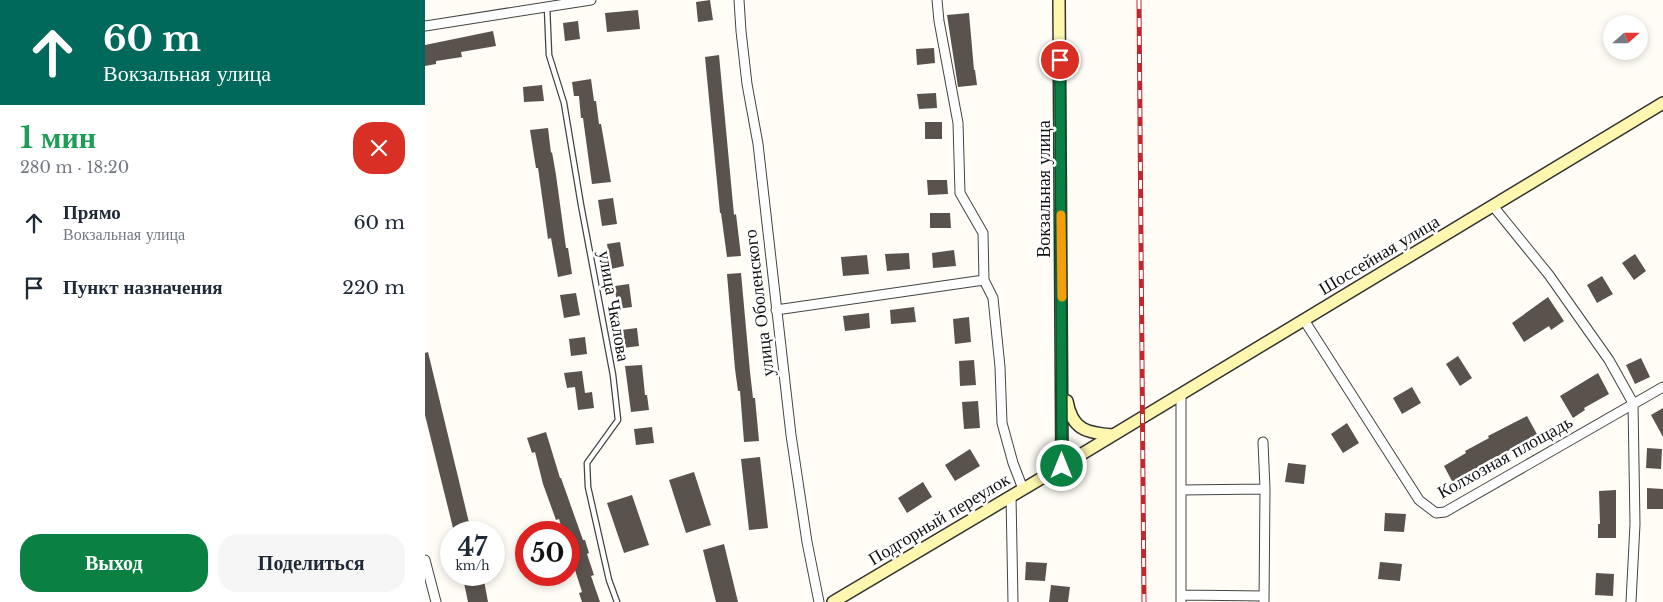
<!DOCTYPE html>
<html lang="ru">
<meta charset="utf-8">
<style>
body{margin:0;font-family:"Libre Baskerville",serif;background:#f6f6f7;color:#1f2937;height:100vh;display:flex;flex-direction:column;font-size:19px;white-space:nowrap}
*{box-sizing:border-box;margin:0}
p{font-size:16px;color:#747a83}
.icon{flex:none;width:28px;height:28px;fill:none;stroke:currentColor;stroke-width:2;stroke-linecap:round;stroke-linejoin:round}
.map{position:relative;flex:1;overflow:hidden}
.side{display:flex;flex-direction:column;background:#fff;width:425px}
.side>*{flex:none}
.top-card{background:#00695c;color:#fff;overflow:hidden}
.needle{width:32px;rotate:69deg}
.buttons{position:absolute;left:1178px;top:15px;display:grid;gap:10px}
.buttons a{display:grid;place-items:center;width:45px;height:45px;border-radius:50%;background:#fff;box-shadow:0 2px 8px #0003;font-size:25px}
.speed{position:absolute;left:15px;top:521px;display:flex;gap:10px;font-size:25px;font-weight:700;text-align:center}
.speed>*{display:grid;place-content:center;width:65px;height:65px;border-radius:50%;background:#fff;box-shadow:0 2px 8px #0003;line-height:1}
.speed small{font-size:12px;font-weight:400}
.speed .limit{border:8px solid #d22;background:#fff;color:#111}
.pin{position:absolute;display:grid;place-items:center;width:42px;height:42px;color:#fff;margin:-21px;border:2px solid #fff;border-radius:50%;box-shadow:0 1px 5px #0007}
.me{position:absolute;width:55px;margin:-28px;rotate:0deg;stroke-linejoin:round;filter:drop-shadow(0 0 4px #0008)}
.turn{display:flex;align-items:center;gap:18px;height:105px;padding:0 20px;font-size:22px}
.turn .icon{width:65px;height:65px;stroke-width:2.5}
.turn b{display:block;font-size:35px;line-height:42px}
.round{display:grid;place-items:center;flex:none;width:52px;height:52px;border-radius:20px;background:#f6f6f7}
.head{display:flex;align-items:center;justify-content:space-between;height:85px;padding:0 20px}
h1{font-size:30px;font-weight:800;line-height:38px;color:#1e9e55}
.primary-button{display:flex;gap:10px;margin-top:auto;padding:10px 20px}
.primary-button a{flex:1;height:58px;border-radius:20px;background:#0b8043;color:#fff;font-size:20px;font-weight:800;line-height:58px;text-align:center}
.primary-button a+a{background:#f6f6f7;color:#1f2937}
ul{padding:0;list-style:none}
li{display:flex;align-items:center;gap:15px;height:65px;padding:0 20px}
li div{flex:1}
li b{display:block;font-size:19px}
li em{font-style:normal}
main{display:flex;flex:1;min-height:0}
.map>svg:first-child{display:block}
</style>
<main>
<section class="side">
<div class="top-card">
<div class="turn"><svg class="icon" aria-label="ahead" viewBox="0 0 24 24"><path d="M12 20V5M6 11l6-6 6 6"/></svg><div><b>60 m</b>Вокзальная улица</div></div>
</div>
<div class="head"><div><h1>1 мин</h1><p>280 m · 18:20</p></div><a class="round" style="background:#d93025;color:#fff"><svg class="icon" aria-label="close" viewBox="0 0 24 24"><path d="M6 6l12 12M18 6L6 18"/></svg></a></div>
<ul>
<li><svg class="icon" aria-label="ahead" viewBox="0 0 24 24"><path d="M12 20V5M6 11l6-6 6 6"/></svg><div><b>Прямо</b><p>Вокзальная улица</p></div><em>60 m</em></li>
<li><svg class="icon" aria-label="arrive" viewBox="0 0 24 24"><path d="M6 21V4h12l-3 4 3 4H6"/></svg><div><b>Пункт назначения</b></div><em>220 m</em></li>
</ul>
<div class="primary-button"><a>Выход</a><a>Поделиться</a></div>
</section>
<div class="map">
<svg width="1238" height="602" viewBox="0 0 1238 602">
<rect width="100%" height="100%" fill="#fffdf5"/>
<!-- building -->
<path fill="#5a524d" d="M285,0l3,20 -15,2 -2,-20z
M213,10l2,19 -33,3 -2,-19z
M544,13l5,57h1l2,15 -19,2 -11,-72z
M153,21l2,18 -15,2 -2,-18z
M68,31l3,15 -35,6 1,5 -26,4v3l-11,2v-21z
M509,48l1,15 -18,2 -1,-16z
M294,55l15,160 2,-1 5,42 -14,1 -6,-44h-1l-15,-156z
M166,79l3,22h2l3,23h2l10,58 -19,2 -9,-66h-2l-2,-22h-5l-2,-14z
M117,85l2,16 -20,1 -1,-15z
M511,93l1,15 -18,1 -2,-15z
M500,122h17v17h-17z
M123,128l3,25 1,-1 4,23 10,73h2l4,26 -14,3 -7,-39 -3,1 -10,-71h-2l-6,-38z
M502,180h20l1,14 -20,1z
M188,198l4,26 -15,2 -4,-26z
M505,213h20l1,15h-21z
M195,242l4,24 -13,3 -4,-25z
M529,250l2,16 -23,2 -1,-15z
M484,253l1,16 -23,2 -2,-17z
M1210,254l11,17 -12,9 -12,-17z
M442,255l2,19 -26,2 -2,-19z
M316,273l9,99 3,26h2l4,43 -15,1 -4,-51h-2l-3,-22 -8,-95z
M1177,276l11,18 -16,9 -10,-18z
M204,284l3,23 -15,2 -2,-23z
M151,293l4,22 -16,3 -4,-23z
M1123,297l16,24 -13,9 -2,-4 -25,16 -12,-19z
M489,307l2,15 -25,2 -1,-14z
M444,313l1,15 -25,3 -2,-15z
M544,317l2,25 -16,2 -2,-25z
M212,328l2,18 -16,2 -2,-18z
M160,337l2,17 -16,2 -2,-17z
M3,352l43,179 -6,1h-11l-29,-117v-62z
M1033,356l14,22 -12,8 -14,-22z
M1216,358l9,19 -15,7 -9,-19z
M549,360l2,25 -16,1 -1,-25z
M217,365l3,30h2l2,15 -18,2 -6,-46z
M157,371l3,22 7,-1 2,16 -16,2 -3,-23 -8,1 -3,-15z
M1173,373l11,21 -25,14 1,2 -12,8 -13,-22z
M987,387l9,16 -19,11 -9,-16z
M553,401l2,27 -16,1 -2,-27z
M1238,408v29l-12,-22z
M1102,416l11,20 -50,25 -35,22 -9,-17 22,-13 -1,-2 24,-13 -1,-2z
M922,423l12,20 -16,10 -12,-19z
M227,427l2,16 -18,2 -2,-16z
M121,432l14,46h1l22,62h2l4,13 -2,1 7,21 -3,1 9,26h-18l-3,-9 3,-1 -13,-41v-19h-6l-4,-13 -3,1 -13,-36 -8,-32 -3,1 -5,-15z
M1222,448l15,1 -1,20 -15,-1z
M545,449l10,17 -25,15 -10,-16z
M335,457l8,71 -19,2 -8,-71z
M863,463l18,2 -2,19 -19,-2z
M269,472l17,53 -25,8 -17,-53z
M498,482l9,15 -25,16 -9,-15z
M1222,488l16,1v20h-16z
M1191,490v48h-18v-14h2l-1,-33z
M207,495l17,50 -25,8 -17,-50z
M960,513l21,1 -2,18 -20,-1z
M299,544l14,58h-22l-13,-52z
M601,562l21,1 -2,18 -20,-1z
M955,562l22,2 -2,17 -22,-2z
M1171,573l18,1 -1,22 -18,-1z
M51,575h7l5,27h-20l-5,-24z
M626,585l19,2 -2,15h-19z"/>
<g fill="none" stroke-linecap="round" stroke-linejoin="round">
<defs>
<path id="service" d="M122,7l2,48 15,48 17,102 32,170 5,45 -31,43 1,24 21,93 8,22"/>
<path id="minor" d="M314,0l2,31 6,53 11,60 33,291 16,107 12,60
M512,0l2,21 19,102 2,70 23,40 1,47 9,18 7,69 2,56 11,40 10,26
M0,26l166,-26
M1068,206l56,69 60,85 24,43 2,121 -4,78
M351,310l208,-30
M879,320l115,180 17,13 9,-1 218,-125
M756,395v207
M838,442l2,47 -1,113
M756,490l84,-1
M586,496l2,106
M0,560l11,42
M756,595l83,1"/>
<path id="secondary" d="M634,0l3,466
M642,401c5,29 20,32 46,34
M408,602l229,-136 601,-363"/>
</defs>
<!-- service casing -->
<use href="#service" stroke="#444" stroke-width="7"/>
<!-- minor casing -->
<use href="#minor" stroke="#444" stroke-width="11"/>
<!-- secondary casing -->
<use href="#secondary" stroke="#333" stroke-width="14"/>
<!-- service -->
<use href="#service" stroke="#fff" stroke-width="4.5"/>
<!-- minor -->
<use href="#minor" stroke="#fff" stroke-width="9"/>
<!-- secondary -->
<use href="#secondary" stroke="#fff6b0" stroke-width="11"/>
<defs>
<path id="rail" d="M714,0l5,602"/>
</defs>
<!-- rail casing -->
<use href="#rail" stroke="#c4262e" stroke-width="5"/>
<!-- rail -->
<use href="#rail" stroke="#fff" stroke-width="3" stroke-dasharray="9" stroke-linecap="butt"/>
</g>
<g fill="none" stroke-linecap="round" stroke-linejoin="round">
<defs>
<path id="route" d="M635,60l2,406"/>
</defs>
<!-- route casing -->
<use href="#route" stroke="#07532c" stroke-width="12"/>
<!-- route -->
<use href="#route" stroke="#0b8043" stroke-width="9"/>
<!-- slow -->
<path stroke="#f59e0b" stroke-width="9" d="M636,215l1,82"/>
</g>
<g text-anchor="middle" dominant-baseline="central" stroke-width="5" stroke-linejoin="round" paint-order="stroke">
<!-- street labels -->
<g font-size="18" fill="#111" stroke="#fff">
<text transform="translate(619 189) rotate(-90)">Вокзальная улица</text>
<text transform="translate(954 255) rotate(-31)">Шоссейная улица</text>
<text transform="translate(334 303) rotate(-97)">улица Оболенского</text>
<text transform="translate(189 306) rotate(80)">улица Чкалова</text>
<text transform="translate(1080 457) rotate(-29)">Колхозная площадь</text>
<text transform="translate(514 519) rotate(-31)">Подгорный переулок</text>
</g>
</g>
</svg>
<div class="buttons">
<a><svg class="needle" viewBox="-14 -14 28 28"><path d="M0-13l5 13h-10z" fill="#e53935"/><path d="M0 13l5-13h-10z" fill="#747a83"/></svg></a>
</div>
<div class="speed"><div>47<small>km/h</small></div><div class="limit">50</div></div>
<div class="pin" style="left:635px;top:60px;background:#d93025"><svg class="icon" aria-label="arrive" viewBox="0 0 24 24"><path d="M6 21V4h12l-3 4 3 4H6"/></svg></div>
<svg class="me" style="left:637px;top:466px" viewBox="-20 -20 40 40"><circle r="17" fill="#0b8043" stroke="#fff" stroke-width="3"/><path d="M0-11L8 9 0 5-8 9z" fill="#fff"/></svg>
</div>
</main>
